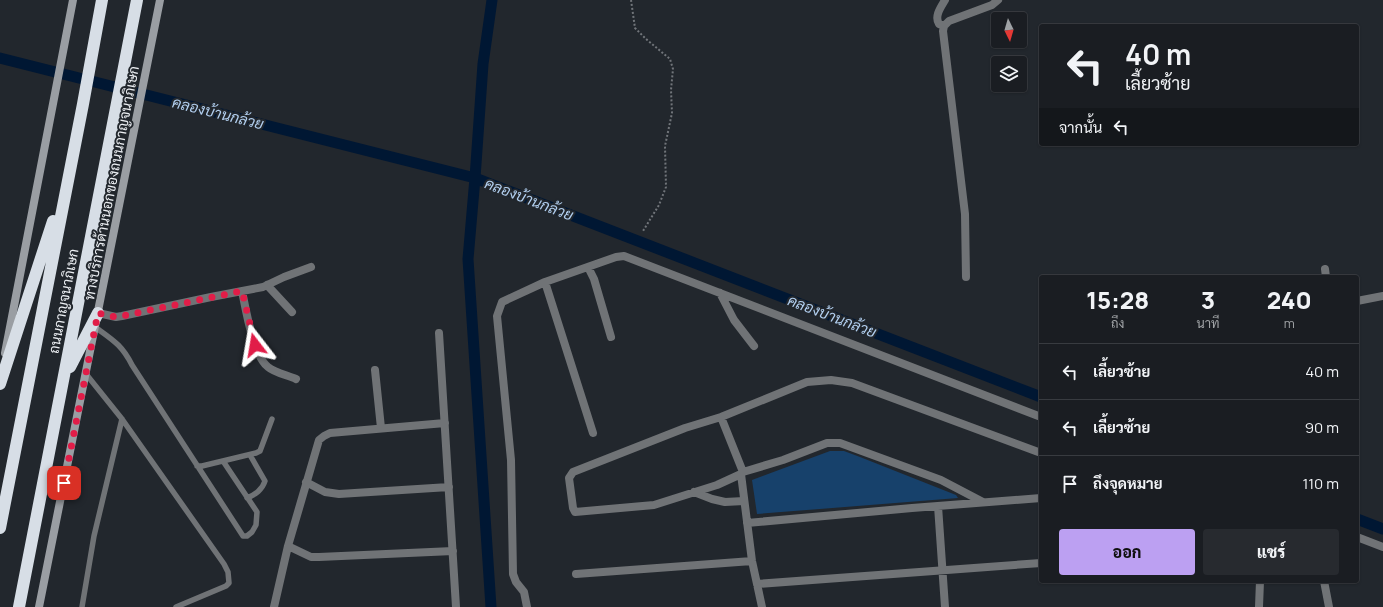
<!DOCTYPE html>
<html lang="th">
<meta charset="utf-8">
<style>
body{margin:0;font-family:Manrope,Sarabun,sans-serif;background:#272a2f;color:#f1f3f6;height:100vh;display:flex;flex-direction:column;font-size:15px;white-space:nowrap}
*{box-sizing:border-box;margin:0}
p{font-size:13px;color:#9fa2a5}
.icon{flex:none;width:22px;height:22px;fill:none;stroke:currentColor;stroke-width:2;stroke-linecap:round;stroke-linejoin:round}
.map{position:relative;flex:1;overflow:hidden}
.drawer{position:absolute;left:1039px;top:275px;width:320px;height:308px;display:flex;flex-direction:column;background:#1a1d22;border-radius:4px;box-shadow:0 1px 3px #0004,0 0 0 1px #383b40}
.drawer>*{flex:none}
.guide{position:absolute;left:1039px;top:24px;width:320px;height:122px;border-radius:4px;box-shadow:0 1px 3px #0004,0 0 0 1px #383b40;background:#1a1d22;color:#f1f3f6;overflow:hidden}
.needle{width:26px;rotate:175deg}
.buttons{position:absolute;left:991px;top:12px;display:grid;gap:8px}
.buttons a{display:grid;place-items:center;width:36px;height:36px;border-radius:4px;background:#1a1d22;box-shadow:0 1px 3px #0004,0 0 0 1px #383b40;font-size:20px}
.pin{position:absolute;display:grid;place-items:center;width:34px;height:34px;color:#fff;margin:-17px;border-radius:8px;box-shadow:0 2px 6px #0006}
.me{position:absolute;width:44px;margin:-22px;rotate:346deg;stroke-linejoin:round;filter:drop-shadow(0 0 3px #0008)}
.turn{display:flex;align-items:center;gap:14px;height:84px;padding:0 20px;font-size:18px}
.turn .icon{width:52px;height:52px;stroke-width:2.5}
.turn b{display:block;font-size:28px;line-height:34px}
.then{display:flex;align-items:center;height:38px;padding:0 20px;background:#0003;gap:8px;font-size:15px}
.eta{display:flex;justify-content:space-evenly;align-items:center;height:68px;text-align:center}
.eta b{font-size:24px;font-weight:800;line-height:28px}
.cta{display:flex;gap:8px;margin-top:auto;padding:8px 20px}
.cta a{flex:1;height:46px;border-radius:4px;background:#bca0f2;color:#111;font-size:16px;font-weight:800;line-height:46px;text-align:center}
.cta a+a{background:#272a2f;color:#f1f3f6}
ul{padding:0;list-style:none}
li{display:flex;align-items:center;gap:12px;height:56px;padding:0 20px;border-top:1px solid #383b40}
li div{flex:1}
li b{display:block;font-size:15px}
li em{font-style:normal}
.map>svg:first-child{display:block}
</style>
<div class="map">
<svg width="1383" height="607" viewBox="0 0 1383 607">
<rect width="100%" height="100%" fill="#22272d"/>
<!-- green -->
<path fill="#17416b" d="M830,451h14l16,6 96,38 2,3 -201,16 -5,-34z"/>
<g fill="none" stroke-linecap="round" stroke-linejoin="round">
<!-- canal -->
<path stroke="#001733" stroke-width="11" d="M0,58l475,120 566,219
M1357,519l26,10
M491,607l-23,-348 7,-81 8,-114 9,-64"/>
<!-- path -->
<path stroke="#71757a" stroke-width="2" stroke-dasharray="2 2" stroke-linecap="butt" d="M631,0l4,28 11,11 24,20 3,10 -2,21 1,23 -7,33 1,41 -7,18 -16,26"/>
<!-- lane -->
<path stroke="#707376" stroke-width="5.5" d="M95,327c18,13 27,18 37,38l111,171h4l5,-4 4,-7 1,-13 -34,-51
M86,374l36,45 102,145 4,8 1,11 -3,3 -50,21
M197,466h5l54,-13 4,-2 12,-32
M247,498c9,-4 15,-8 18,-17l-15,-26
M82,607l12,-71 28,-117"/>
<!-- street -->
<path stroke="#707376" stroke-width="8" d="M944,26l-5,-2c-5,-8 2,-17 6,-24
M588,267l6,12 17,58
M1325,269l1,8
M966,277l-1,-63 -22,-183 1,-5 5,-5 43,-16 6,-5
M545,282l48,151
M267,285l25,27
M242,291c4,19 11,64 26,76 7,6 19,8 28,12
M720,293l14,27 20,26
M1357,301l26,-5
M98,313l18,4 6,-1 89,-19 52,-10 21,-10 27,-10
M439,333l17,274
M375,370l6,58
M721,417l22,55
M741,474l11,87 10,46
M306,482l19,10 14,2 110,-7
M694,492l18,7 13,3 19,-1
M983,502l-42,-22 -101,-37h-13l-44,17 -40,12 -2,2 -24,11 -63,20 -79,7 -2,-4 -4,-30 4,-6 112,-44 36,-11 86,-35 24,-2 21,3 189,70
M938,506l7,101
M747,523l165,-15 129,-10
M1357,537l26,10
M288,546l23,11h8l134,-6
M576,574l176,-13
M1324,581l5,26
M757,584l284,-21
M274,607l14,-61 31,-106 5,-4 6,-3 115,-10
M527,607l-3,-15 -8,-10 -3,-8 -2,-114 -14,-144 5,-14 43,-20 71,-25 8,-1 417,161
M1259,607l1,-26"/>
<!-- secondary -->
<path stroke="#9a9ea3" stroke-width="8" d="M5,353l68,-353
M39,607l121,-607"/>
<!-- highway -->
<path stroke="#d7dee6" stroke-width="12" d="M70,367l28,-54
M0,384l53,-163
M0,528l83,-424 19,-104
M19,607l118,-607"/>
</g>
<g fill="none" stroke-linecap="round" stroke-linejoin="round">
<!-- route -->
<path stroke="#e11d48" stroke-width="7" stroke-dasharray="0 12.6" d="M64,483l34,-170 18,4 6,-1 120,-25 13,54"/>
</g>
<g text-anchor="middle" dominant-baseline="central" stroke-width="4" stroke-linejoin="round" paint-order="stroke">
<!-- street labels -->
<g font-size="14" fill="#eceff3" stroke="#22272d">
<text transform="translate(111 183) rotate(-79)">ทางบริการด้านนอกของถนนกาญจนาภิเษก</text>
<text transform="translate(63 301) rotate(-79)">ถนนกาญจนาภิเษก</text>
</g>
<!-- water labels -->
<g font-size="15" font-style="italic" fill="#b1ceee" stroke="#22272d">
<text transform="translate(218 113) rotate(14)">คลองบ้านกล้วย</text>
<text transform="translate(529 199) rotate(21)">คลองบ้านกล้วย</text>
<text transform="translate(832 316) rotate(21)">คลองบ้านกล้วย</text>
</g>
</g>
</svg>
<div class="buttons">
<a><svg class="needle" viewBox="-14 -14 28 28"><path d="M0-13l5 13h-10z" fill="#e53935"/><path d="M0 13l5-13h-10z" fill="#9fa2a5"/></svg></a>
<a><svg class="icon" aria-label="layers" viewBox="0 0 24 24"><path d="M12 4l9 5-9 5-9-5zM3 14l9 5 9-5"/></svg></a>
</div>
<div class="pin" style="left:64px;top:483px;background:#d93025"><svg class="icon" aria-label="arrive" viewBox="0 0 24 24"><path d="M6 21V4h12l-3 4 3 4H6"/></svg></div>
<svg class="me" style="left:255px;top:345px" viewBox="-20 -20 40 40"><path d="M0-17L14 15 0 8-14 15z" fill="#e11d48" stroke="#fff" stroke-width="4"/></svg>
<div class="guide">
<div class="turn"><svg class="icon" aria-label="left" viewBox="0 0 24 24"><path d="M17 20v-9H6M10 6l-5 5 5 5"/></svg><div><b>40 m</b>เลี้ยวซ้าย</div></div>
<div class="then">จากนั้น<svg class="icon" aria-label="left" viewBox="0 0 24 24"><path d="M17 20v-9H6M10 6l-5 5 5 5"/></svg></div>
</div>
<section class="drawer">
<div class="eta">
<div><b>15:28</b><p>ถึง</p></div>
<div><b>3</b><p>นาที</p></div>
<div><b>240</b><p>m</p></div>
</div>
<ul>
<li><svg class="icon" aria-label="left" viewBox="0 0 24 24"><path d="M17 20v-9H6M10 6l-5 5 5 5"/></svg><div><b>เลี้ยวซ้าย</b></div><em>40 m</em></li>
<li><svg class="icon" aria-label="left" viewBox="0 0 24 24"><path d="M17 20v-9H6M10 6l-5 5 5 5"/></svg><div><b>เลี้ยวซ้าย</b></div><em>90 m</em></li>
<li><svg class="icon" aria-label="arrive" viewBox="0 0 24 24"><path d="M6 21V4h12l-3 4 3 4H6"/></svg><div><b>ถึงจุดหมาย</b></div><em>110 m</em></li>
</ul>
<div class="cta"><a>ออก</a><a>แชร์</a></div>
</section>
</div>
